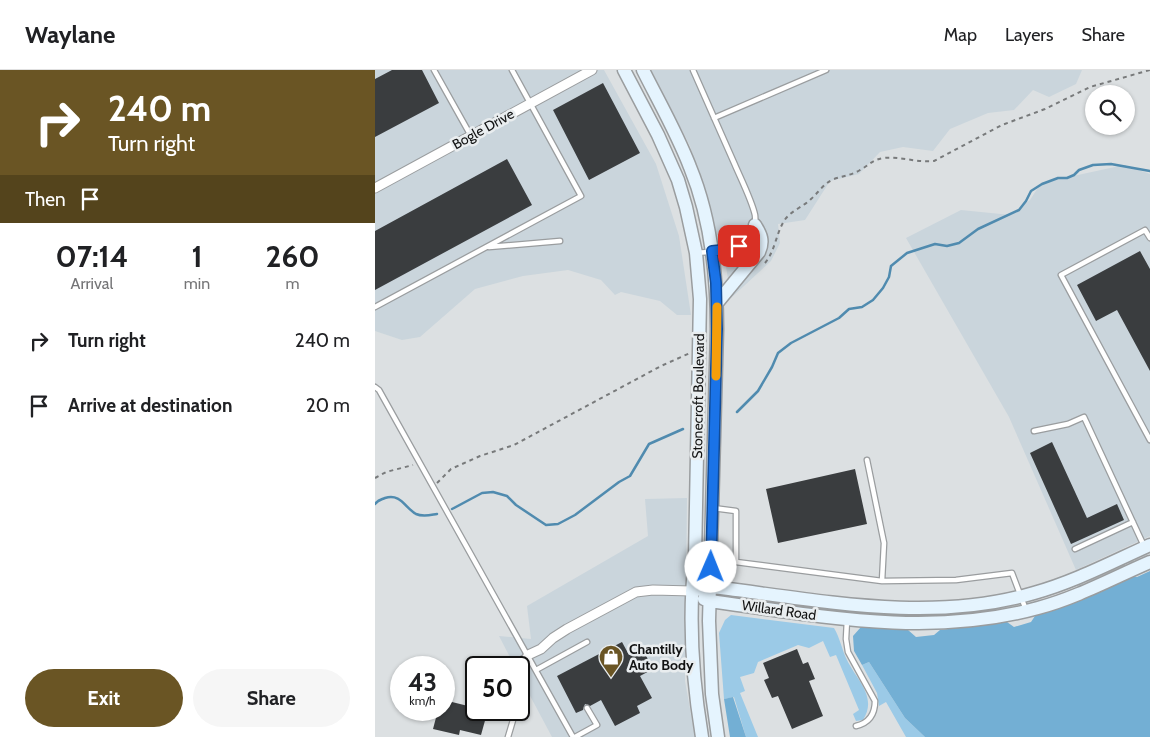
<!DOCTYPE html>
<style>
body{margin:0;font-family:Cabin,sans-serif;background:#f6f6f6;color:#202124;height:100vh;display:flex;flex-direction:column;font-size:19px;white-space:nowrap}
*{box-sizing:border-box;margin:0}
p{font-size:16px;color:#757577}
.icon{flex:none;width:28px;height:28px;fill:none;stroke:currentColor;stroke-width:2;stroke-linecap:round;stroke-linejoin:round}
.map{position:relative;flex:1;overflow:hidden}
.panel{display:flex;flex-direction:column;background:#fff;width:375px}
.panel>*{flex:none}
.banner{background:#6a5524;color:#fff;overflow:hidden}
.fabs{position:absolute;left:710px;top:15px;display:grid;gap:10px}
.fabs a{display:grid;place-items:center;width:50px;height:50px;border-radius:50%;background:#fff;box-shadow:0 1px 4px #0004;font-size:25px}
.speed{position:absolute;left:15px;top:586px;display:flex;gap:10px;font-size:25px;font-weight:700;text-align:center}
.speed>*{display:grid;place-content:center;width:65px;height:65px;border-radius:50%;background:#fff;box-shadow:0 1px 4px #0004;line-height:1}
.speed small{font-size:12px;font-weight:400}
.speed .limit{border:2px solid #111;border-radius:8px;background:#fff;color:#111}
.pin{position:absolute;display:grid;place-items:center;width:42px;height:42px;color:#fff;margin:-21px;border-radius:10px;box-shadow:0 2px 8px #0006}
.me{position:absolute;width:55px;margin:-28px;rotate:1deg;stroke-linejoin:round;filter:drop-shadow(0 0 4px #0008)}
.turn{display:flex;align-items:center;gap:18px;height:105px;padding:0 25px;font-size:22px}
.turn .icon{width:65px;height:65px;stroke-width:2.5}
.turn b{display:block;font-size:35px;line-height:42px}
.then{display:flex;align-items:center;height:48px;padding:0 25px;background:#0003;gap:10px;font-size:19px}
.eta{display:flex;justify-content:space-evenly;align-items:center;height:85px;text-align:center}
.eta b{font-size:30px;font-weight:800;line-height:35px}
.cta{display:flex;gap:10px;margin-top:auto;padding:10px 25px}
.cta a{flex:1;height:58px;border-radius:30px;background:#6a5524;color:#fff;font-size:20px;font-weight:800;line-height:58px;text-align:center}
.cta a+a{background:#f6f6f6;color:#202124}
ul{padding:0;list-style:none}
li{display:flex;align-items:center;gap:15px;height:65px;padding:0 25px}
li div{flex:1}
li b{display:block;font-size:19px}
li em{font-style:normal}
header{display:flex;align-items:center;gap:30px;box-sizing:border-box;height:70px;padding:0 25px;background:#fff;border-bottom:1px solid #e0e0e0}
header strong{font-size:24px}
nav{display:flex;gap:28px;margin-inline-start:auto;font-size:18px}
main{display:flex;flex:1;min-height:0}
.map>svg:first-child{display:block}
</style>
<header>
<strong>Waylane</strong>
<nav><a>Map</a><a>Layers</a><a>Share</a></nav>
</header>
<main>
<section class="panel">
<div class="banner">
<div class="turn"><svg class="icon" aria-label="right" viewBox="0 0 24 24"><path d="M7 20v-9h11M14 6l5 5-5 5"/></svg><div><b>240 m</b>Turn right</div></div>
<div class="then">Then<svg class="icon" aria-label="arrive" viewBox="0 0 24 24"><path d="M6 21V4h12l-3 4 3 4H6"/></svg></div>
</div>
<div class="eta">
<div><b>07:14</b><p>Arrival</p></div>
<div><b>1</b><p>min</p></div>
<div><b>260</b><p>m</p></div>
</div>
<ul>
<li><svg class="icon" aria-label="right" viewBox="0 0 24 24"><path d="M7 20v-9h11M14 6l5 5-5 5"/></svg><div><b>Turn right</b></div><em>240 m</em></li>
<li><svg class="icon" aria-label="arrive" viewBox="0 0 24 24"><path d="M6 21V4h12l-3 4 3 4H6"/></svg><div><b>Arrive at destination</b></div><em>20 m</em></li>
</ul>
<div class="cta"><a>Exit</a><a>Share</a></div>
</section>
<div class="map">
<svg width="775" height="667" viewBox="0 0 775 667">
<rect width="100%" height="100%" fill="#dce0e2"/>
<!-- built -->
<path fill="#cad5dc" d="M0,0h229l52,94 23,72 12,79h-14l-17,-14 -39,-9 -6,3 -14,-15 -33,-10 -45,6 -48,13 -55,48 -18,3 -27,-9z
M276,0h431l-6,14 -27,13 -16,-7 -19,20 -26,3 -38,16 -17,22 -30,-4 -23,5 -21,22 -29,7 -25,39 -27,4 2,19 -9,18 -40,37 -10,-63h-4l-27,-89z
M749,95l26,9v362l-74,34 -67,-153 -103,-179 55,-28 50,5 19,-15 11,-17z
M312,428l-2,183 10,56h-143l-33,-62v-7l-4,-1 -16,-31 32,3 -4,-33 121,-70 -3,-37z"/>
<!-- green -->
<path fill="#9bcae7" d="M356,545l103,13c6,10 8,22 13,32 9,19 31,37 16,60l-7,1 -3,-7 6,-4 -23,-55 -6,2 -7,-16 -14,7 -11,-3 -40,17 -4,11 -14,4 5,14 -5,2 18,44h-12l-12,-40 -10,2 -5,-66 6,-13z
M494,592l36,56 20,19h-19l-20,-35 -7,4 -2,-13 -15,-28z"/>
<!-- forest -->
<path fill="#73afd4" d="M775,501v166h-225l-20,-19 -36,-56 -7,3 -8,-14 -1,-15 8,-9 41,2 6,1 8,7 18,-2 6,-5 34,-4 29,-5 4,1 7,5 17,-5 4,-6 9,-5 87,-35 6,1z
M358,627l13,40h-16l-6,-38z"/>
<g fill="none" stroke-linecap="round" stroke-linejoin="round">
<!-- stream -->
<path stroke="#508baf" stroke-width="2.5" d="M362,342l21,-21 14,-24 6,-14 13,-10 48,-25 10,-9 13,-2 11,-7 10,-12 6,-11 2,-11 16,-13 28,-9 12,2 12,-3 19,-14 41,-19 7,-9 5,-10 11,-7 16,-6h9l7,-3 5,-5 14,-5 18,-1 39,7
M0,434c3,-4 5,-4 10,-6 16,-5 20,10 31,16 7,3 14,1 21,0
M77,439l30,-16 11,-1 14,4 9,9 30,20 12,-1 17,-9 44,-33 11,-6 19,-32 34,-15"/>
</g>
<!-- building -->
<path fill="#3a3d3f" d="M17,0h30l17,33 -64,34v-58z
M228,13l37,70 -51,27 -36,-70z
M132,89l25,46 -157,85v-59z
M765,181l10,18v102l-33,-61 -21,11 -19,-36z
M677,372l35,76 30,-14 7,16 -53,24 -41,-91z
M480,399l12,55 -89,19 -12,-54z
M247,572l7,13 13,-7 11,21 -13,7 12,22 -15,8 3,7 -25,13 -14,-26 -11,6 -5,-2 -2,6 -7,3 -19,-37z
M422,579l6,15 5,-2 7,17 -6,2 14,35 -31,13 -14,-33 -6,2 -8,-18 5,-2 -6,-15z
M69,630l32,8 -2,6 12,3 -5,18 -21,-5 -1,5 -26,-6 5,-19h6z"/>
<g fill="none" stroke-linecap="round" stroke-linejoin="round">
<defs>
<path id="service" d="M59,0l37,66
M318,0c14,32 28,64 42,95 6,14 17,36 20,50 1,9 -1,19 -7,26 -12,12 -35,10 -51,12
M339,48l112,-48
M775,168l-5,-8 -84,45 89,165
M114,177l71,-6
M0,237l206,-111 -69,-126
M0,317l4,3 194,347
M659,361l34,-7 16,-7 60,129
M492,390l17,83 -2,38
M338,438l23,3v51l146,19 74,-1 56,-7 14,37
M700,479l58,-27
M472,550l-1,19 2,13 27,49c0,14 -6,22 -19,25
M133,598l20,-13
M161,600l51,-28
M133,667l8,-27
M200,667l22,-12 -10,-17"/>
<path id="minor" d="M0,118l217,-118
M153,585l13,-6 12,-11 14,-9 69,-37 17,-2 39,1"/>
<path id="secondary" d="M249,0l34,65 20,45 8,27 10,46 4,46 -5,259c-7,60 -3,119 7,179
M268,0c16,32 34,63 47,97 21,51 27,107 27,162l-8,292 3,73 6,43
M342,233l42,-51c5,-11 2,-17 -4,-27
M317,521l19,-4 10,1c103,13 211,35 313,5 40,-11 78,-31 116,-48
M329,529l6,2c109,15 220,37 328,7 38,-10 75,-30 112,-46"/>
</defs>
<!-- service casing -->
<use href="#service" stroke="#9a9d9f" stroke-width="7"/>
<!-- minor casing -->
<use href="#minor" stroke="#9a9d9f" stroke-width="11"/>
<!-- secondary casing -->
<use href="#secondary" stroke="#9a9d9f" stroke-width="15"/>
<!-- path -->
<path stroke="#787a7b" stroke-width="2" stroke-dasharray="4 4" stroke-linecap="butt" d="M390,193c10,-12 11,-29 19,-42 6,-10 19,-14 27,-22 8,-7 13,-16 23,-20 9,-3 18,-4 26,-9 8,-4 13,-11 24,-12 16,-2 33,5 50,3l68,-36 43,-16 45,-22 60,-17
M0,408l11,-6 27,-7
M62,413l14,-14 29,-13 34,-11 147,-79 29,-13"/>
<!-- service -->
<use href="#service" stroke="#fff" stroke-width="4.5"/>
<!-- minor -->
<use href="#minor" stroke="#fff" stroke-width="9"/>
<!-- secondary -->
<use href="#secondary" stroke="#e5f4fe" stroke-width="12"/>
</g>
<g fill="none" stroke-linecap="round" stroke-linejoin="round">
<defs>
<path id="route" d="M336,497l6,-238 -1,-46 -4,-32 19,-2 8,-3"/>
</defs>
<!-- route casing -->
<use href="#route" stroke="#114b97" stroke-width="12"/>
<!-- route -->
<use href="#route" stroke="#1a73e8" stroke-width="9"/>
<!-- slow -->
<path stroke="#f59e0b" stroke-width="9" d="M341,306l1,-69"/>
</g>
<!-- icons -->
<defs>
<symbol id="shop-pin" viewBox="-11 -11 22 30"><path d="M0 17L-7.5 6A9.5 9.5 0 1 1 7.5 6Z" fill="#6a5524" stroke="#e9edef"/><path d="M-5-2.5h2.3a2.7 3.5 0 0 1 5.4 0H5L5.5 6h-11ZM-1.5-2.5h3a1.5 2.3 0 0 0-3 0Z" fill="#fff"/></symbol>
</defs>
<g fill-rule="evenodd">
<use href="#shop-pin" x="222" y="573" width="28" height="38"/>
</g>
<g text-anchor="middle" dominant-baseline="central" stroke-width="5" stroke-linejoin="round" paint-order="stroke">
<!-- street labels -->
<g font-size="14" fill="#121313" stroke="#e9edef">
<text transform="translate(108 59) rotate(-29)">Bogle Drive</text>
<text transform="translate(323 326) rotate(-89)">Stonecroft Boulevard</text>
<text transform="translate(404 540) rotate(8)">Willard Road</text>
</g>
<!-- poi labels -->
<g font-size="14" font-weight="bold" fill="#121313" stroke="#e9edef" text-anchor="start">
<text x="254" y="579">Chantilly<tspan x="254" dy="16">Auto Body</tspan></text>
</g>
</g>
</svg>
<div class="fabs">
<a><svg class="icon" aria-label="search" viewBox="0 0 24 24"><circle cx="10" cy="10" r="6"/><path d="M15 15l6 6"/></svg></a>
</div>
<div class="speed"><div>43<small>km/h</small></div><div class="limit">50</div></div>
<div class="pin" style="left:364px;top:176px;background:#d93025"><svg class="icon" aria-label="arrive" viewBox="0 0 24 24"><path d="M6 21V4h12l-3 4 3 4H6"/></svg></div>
<svg class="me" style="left:336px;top:497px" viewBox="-20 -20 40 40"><circle r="19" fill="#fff"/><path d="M0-13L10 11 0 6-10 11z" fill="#1a73e8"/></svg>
</div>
</main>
